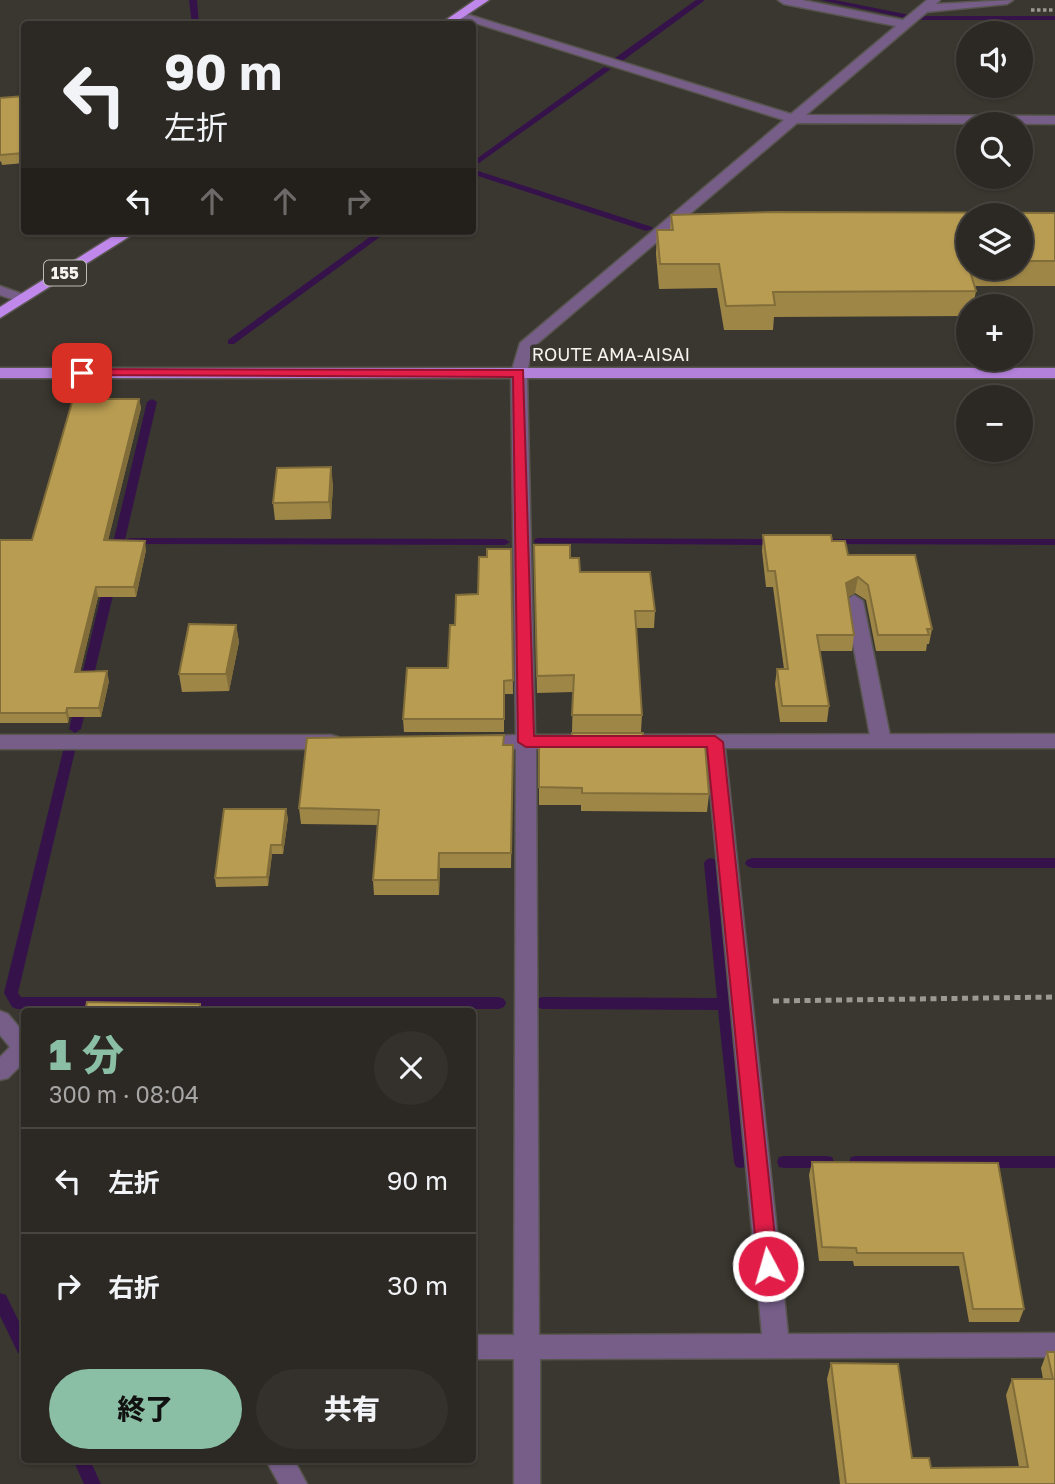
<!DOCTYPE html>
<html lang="ja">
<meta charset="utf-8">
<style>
body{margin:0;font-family:"Golos Text","Noto Sans JP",sans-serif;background:#34312c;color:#f1f3f6;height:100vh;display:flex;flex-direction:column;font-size:26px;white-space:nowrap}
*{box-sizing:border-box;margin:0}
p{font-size:23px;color:#a6a6a6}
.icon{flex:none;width:38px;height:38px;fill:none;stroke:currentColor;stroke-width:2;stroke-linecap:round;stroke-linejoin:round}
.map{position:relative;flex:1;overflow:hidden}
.side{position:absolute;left:21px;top:1008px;width:455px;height:455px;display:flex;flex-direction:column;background:#2c2924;border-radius:7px;box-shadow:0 2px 5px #0004,0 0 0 2px #484541}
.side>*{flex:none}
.top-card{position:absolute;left:21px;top:21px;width:455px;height:214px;border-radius:7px;box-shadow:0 2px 5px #0004,0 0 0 2px #484541;background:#2c2924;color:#f1f3f6;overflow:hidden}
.tools{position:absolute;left:956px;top:21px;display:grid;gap:14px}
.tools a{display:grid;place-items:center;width:77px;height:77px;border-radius:50%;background:#2c2924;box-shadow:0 2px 5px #0004,0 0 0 2px #484541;font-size:35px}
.pin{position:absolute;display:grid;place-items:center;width:60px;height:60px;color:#fff;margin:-30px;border-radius:14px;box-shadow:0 4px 10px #0006}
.me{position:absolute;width:77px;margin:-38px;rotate:354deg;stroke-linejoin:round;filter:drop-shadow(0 0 5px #0008)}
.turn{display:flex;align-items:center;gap:24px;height:147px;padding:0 28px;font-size:32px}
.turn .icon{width:91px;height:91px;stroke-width:2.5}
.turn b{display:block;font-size:49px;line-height:60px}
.lanes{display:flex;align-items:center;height:66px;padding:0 28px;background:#0003;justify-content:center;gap:35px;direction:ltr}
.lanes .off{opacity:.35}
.round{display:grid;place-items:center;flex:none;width:74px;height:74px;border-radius:37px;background:#34312c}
.overview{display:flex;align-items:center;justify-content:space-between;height:119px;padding:0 28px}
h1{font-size:42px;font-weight:800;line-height:52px;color:#8abfa5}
.action{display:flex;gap:14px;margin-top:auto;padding:14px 28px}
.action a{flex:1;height:80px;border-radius:42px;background:#8abfa5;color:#111;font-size:28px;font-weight:800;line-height:80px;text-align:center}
.action a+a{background:#34312c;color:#f1f3f6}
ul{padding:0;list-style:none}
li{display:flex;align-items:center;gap:21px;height:105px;padding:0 28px;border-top:2px solid #484541}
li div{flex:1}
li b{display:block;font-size:26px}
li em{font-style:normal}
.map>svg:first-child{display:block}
</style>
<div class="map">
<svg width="1055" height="1484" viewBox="0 0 1055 1484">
<rect width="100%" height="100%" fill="#3a3730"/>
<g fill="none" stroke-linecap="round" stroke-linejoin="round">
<!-- stream -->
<path fill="#35134a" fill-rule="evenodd" d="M189,0h8l2,24h-7z
M696,0h9l-84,62h-6v-4z
M820,0h15l80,16h140v4h-140z
M604,67l7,2 -139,99v-6z
M472,169l180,58 1,2 -7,2 -174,-57z
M378,231h10l-154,113h-6v-4z
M152,399l5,3 -32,138 5,-2 375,1 5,3 -5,3 -375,-1 -5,-3 -5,16h-8l-2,-2 37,-153z
M539,538l238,1 5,3 -5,3 -242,-2 -1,-2 1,-2z
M830,539h225v6l-229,-1 -1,-2z
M110,579l6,4 -35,146 -6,4 -6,-4 35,-146z
M69,747l6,4 -57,242 3,4h478l5,2 2,4 -2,4 -5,2h-482l-5,-2 -8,-14 59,-242z
M711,858l5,2 2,3 30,299 -2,5 -5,1 -5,-1 -2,-5 -16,-152 -176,-1 -5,-2 -2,-4 2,-4 5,-2 175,1 -13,-135 2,-3z
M752,858h303v10h-303l-5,-2 -2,-3 2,-3z
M784,1156h43l5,1 2,5 -2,5 -5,1h-43l-5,-1 -2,-5 2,-5z
M856,1156h199v12h-199l-5,-1 -2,-5 2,-5z
M0,1293l6,2 18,37v23l-6,-2 -18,-37z
M73,1460h17l11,24h-17z"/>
<defs>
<path id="service" d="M854,595l9,6 28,140 -3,5h-14l-3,-5 -26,-140z"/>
<path id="minor" d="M778,0h24l101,20 24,-20h13l-4,4 77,-4 -6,4 -80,8 -121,103 249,1v8l-258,-1 -265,225 -5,25 8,362 520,-1v14h-330l63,586 267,-1v24l-515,2v125h-26v-125h-42v-24h42l2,-586 -46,-2 -3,-5 3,-5 46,-2 -5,-362 9,-30 264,-223 -331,-104 10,-3 328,101 105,-88 -112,-22zM706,748l56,586 -223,1 -3,-586z
M0,286l28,10 2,3 -7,4 -23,-8z
M0,735h331l7,2 3,5 -3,5 -7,2h-331z
M0,1011l8,3 16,19v29l-16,16 -8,2v-23l10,-10 -10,-12z
M266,1460h28l13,24h-28z"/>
<path id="primary" d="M0,368h1055v10h-1055z"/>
<path id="trunk" d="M475,0h14l-36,24h-13z
M121,231h17l-138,87v-11z"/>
</defs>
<!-- service casing -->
<use href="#service" stroke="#58554f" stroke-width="3"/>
<!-- minor casing -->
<use href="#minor" stroke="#58554f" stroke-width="3"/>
<!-- primary casing -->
<use href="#primary" stroke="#58554f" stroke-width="3"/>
<!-- trunk casing -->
<use href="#trunk" stroke="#58554f" stroke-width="3"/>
<!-- path-far1 -->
<path stroke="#9b9993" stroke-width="3.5" stroke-dasharray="3.5 2.5" stroke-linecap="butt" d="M1031,10h24"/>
<!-- path -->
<path stroke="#9b9993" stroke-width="5" stroke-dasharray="6 4.5" stroke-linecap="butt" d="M773,1001l282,-4"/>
<!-- service -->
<use href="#service" fill="#765e89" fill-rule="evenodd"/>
<!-- minor -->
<use href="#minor" fill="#765e89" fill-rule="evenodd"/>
<!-- primary -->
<use href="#primary" fill="#b381da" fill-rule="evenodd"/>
<!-- trunk -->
<use href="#trunk" fill="#bf88ea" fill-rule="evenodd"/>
</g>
<!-- wall -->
<path fill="#9e8647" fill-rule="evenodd" d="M24,96v67l-22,2 -1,-4 -1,1v-64z
M1055,213v73h-81l2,5 -3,15h-5v10l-194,1 -1,13h-49l-7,-42 -58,1 -3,-35 1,-24h13l1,-15zM968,215h52v53h-52z
M139,399l2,9 -33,132 38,10 -10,47h-38l-18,75 29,9 -8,36h-32l-1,6h-68v-183h32z
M333,484l-2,35 -56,1 -2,-17z
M763,535l69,6 100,88 -3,15h-2l-1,7h-50l-10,-51 -11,-7 -7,4 6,38 -2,16h-32l9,55 -2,16h-47l-5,-38 2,-15h7l-11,-82h-7l-4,-36z
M511,549l2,145h-9v38h-100l-1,-13 45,-51 7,-43 23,-31 9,-37z
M570,558l10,14 75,39 -1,17h-18l6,87 -1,17h-69l1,-40 -36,1 -3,-131z
M236,625l3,17 -10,49 -47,1 -3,-18z
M539,742l105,3 65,49 -2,18 -126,-1v-6h-42z
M504,745l9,15 -2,108h-71l-1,27h-65l-1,-15 5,-55 -77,-1 -2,-16z
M288,818l-5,36h-11l-4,32 -52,1 -1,-9z
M812,1162l186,1 26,146 -5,13h-50l-10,-56h-105l-1,-5h-34l-10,-86z
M1047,1352h8v132h-215l-13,-105 4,-16 81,95 19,10 88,-1 -13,-72 6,-16h31l-2,-11z"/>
<!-- shaded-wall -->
<path fill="#816d39" d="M139,399l2,9 -35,141 -2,-9z
M331,467l2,17 -2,35 -2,-17z
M145,541l1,9 -10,47 -2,-10z
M858,577l-3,16 -11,6 2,-16z
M96,587l2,10 -20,84 -3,-9z
M236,625l3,17 -10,49 -3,-17z
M107,671l2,10 -8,36 -2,-9z
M67,708l2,9 -1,6 -2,-10z
M286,809l2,9 -5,36 -1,-9z
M271,845l1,9 -4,32 -1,-9z
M439,853l1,15 -1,27 -1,-15z"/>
<!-- building -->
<path fill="#b89c52" stroke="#816d39" stroke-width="2" d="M24,96v57l-24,2v-57z
M772,212l283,1v48h-35v-46h-52v46h-1l1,7h1l7,23 -203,1 2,13 -49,1 -7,-42h-59l-3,-34h16l-2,-15z
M73,399h66l-35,141 41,1 -11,46h-38l-21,85 32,-1 -8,37h-32l-1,5h-66v-173h32z
M331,467l-2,35 -56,1 4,-35z
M763,535h68l1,6h13l3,14h67l17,74h-5l2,6h-51l-10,-50 -10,-8 -12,6 8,52h-37l12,71h-47l-5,-37h11l-13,-98h-7z
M534,545h36v13h9l1,14h70l5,39h-20l7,104h-70l2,-40 -37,1z
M487,549h24l2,131 -9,1v38h-101l4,-51h41l2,-43h5l1,-30 22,-1 1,-37h8z
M189,624l47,1 -10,49h-47z
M572,733h71l1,12h61l4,49 -127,-1v-5l-43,-1v-45h32z
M504,735l-1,10h10l-2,108h-72l-1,27h-65l6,-70 -80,-2 8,-70z
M224,809h62l-4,36h-11l-4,32 -52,1z
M87,1002l113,2v4l18,1v3h-133z
M812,1162l186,1 26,146h-51l-10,-56h-106l-1,-5 -34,-1z
M1047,1352h8v132h-209l-15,-121 67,1 14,94h17l2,10 97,-1 -16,-88h41z"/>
<!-- route -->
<path fill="#e11d48" stroke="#92132f" stroke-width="2" d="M82,369l441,1 11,366h181l8,6 55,524 -3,6 -7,3 -7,-3 -3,-6 -51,-519h-181l-8,-5 -5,-365 -436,-2v-5z"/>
<g text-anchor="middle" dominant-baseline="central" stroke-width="7" stroke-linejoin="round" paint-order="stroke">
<!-- shield labels -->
<rect fill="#3a3730" stroke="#bdbbb6" stroke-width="2" x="44" y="260.5" width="42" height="25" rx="5"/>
<g font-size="16" font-weight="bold" fill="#f5f3ef">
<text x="65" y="273">155</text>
</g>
<!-- street labels -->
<g font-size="18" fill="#f5f3ef" stroke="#3a3730">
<text x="611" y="354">ROUTE AMA-AISAI</text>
</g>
</g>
</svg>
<div class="tools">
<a><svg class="icon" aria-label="sound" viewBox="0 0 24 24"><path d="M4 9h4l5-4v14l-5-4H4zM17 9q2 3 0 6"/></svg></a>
<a><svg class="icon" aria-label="search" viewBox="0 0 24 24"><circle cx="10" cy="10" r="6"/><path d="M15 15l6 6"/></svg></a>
<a><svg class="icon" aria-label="layers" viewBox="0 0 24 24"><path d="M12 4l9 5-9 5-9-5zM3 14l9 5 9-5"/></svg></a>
<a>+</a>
<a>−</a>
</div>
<div class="pin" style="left:82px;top:373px;background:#d93025"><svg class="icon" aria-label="arrive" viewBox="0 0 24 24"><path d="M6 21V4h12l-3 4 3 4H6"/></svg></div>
<svg class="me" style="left:768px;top:1266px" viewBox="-20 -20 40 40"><circle r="17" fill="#e11d48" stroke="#fff" stroke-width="3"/><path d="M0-11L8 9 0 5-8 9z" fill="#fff"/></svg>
<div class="top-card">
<div class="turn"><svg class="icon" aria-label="left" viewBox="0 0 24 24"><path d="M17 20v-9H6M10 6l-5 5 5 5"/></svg><div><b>90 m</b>左折</div></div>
<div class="lanes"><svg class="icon" aria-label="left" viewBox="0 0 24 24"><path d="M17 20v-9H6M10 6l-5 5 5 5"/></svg><svg class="icon off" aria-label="ahead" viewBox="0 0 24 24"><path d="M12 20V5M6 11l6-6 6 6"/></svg><svg class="icon off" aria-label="ahead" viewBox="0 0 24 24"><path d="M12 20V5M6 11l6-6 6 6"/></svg><svg class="icon off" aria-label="right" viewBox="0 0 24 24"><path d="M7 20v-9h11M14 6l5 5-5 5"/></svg></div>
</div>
<section class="side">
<div class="overview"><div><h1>1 分</h1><p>300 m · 08:04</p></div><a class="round"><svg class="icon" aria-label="close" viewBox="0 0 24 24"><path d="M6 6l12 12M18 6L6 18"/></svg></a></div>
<ul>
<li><svg class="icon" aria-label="left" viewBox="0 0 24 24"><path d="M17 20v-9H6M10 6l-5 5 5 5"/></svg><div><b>左折</b></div><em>90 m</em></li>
<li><svg class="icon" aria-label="right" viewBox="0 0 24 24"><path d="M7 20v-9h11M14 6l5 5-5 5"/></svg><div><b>右折</b></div><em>30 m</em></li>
</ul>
<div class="action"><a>終了</a><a>共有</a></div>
</section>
</div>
